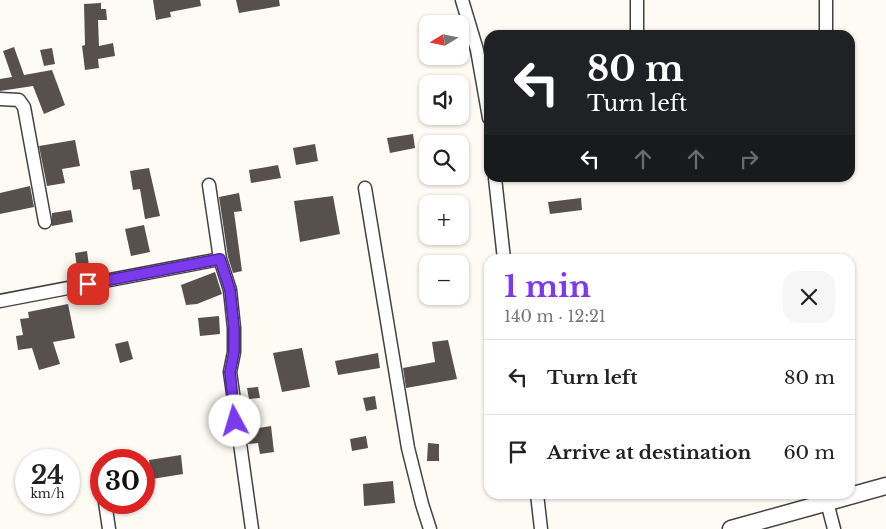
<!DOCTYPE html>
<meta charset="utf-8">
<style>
body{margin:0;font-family:"Libre Baskerville",serif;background:#f6f6f6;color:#222;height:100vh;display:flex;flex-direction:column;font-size:19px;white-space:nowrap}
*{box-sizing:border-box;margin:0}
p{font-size:16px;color:#767676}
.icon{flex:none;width:28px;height:28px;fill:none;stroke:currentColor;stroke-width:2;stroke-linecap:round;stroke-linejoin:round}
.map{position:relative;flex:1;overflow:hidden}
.drawer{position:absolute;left:484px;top:254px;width:371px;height:245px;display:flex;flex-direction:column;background:#fff;border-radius:15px;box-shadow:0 1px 4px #0004}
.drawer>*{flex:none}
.top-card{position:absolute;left:484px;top:30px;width:371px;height:152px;border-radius:15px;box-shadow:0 1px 4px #0004;background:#202124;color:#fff;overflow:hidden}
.needle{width:32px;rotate:260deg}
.buttons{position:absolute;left:419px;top:15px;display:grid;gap:10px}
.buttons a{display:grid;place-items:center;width:50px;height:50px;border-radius:10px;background:#fff;box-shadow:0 1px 4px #0004;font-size:25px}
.speed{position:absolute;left:15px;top:449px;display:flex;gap:10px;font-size:25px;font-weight:700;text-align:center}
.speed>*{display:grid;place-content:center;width:65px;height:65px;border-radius:50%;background:#fff;box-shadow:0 1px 4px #0004;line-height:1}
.speed small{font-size:12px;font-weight:400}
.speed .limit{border:8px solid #d22;background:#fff;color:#111}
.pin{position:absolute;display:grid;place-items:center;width:42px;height:42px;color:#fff;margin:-21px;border-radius:10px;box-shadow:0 2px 8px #0006}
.me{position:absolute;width:55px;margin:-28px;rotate:354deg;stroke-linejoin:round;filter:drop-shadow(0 0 4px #0008)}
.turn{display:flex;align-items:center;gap:18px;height:105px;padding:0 20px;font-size:22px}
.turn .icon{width:65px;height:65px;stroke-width:2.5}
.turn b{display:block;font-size:35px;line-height:42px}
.lanes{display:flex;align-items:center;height:48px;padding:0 20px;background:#0003;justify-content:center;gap:25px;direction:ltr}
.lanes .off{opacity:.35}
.round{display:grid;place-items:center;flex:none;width:52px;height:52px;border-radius:15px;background:#f6f6f6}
.headline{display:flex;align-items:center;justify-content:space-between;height:85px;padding:0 20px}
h1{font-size:30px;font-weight:700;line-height:38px;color:#7c3aed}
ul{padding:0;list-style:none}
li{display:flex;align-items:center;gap:15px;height:75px;padding:0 20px;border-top:1px solid #e0e0e0}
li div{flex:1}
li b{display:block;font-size:19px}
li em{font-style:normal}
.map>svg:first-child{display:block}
</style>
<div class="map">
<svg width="886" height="529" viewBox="0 0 886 529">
<rect width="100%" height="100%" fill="#fdfbf3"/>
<!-- building -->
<path fill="#57504d" d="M153,0h47l1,6 -31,6 1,5 -15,3z
M236,0h43l1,6 -41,7z
M101,3v6h5l1,11h-9l1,26 14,-3 2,13 -17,3 1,9 -14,2 -3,-24 3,-1 -1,-41z
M14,47l10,28 28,-5 13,35 -21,9 -11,-28 -33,5v-12l12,-2 -9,-26z
M52,48l3,16 -11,2 -4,-16z
M413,134l2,14 -25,5 -3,-15z
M75,140l5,26 -18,3 3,14 -18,3 -8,-40z
M315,144l3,17 -22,4 -3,-17z
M278,165l3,13 -30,5 -2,-13z
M149,168l11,48 -15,3 -5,-30 -7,1 -3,-19z
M30,186l4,21 -34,7v-21z
M239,193l3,18 -8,1 8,59 -9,2 -5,-16 -9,-60z
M333,196l7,38 -40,8 -6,-41z
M581,198l1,12 -32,4 -2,-12z
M71,210l2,12 -21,4v-13z
M144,225l6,27 -19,4 -6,-27z
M87,251l2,15 -12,2 -2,-15z
M215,272l7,22 -25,10 -11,1 -5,-20z
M68,304l7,34 -22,4 7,22 -21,6 -7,-22 -14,2 -2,-14 7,-1 -3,-16 9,-1 -1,-6z
M219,316l1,18 -20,2 -2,-18z
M448,340l9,39 -51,9 -3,-20 32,-6 -3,-20z
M128,341l5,18 -13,4 -5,-19z
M302,348l8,39 -28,5 -9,-39z
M378,353l2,15 -42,7 -3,-14z
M258,387l2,11 -11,1 -2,-11z
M375,396l2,13 -11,2 -3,-13z
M271,426l3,26 -14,2 -2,-11 -10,1 -2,-14z
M366,436l2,12 -16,3 -2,-12z
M428,443l11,1v17h-12z
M181,455l2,19 -31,5 -3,-19z
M393,481l2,22 -31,3 -1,-22z"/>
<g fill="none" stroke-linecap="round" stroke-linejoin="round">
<defs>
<path id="minor" d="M462,0l15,50 12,68
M637,0v35
M826,0v35
M0,99l19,1 5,7 21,115
M495,178l9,81
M209,185l11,74 10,31 4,38v24l-4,20 22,157
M365,188l43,260 14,56 8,25
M0,301l220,-42
M537,494l4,35
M105,502l4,27
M827,502l7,27"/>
<path id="tertiary" d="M731,529l155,-43"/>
</defs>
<!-- minor casing -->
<use href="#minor" stroke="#424242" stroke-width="15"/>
<!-- tertiary casing -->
<use href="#tertiary" stroke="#424242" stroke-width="19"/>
<!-- minor -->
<use href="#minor" stroke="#fff" stroke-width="12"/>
<!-- tertiary -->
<use href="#tertiary" stroke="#fff" stroke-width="16"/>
</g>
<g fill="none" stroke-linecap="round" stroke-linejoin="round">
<defs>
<path id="route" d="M88,284l132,-25 10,31 4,38v24l-4,20 5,49"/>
</defs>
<!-- route casing -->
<use href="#route" stroke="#51269a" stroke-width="12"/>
<!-- route -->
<use href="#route" stroke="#7c3aed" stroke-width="9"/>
</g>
</svg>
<div class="buttons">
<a><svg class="needle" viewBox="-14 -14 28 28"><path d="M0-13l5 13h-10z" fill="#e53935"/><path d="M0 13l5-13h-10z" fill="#767676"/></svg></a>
<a><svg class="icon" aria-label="sound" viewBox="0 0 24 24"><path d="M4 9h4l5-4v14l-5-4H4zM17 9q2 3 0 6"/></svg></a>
<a><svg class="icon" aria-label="search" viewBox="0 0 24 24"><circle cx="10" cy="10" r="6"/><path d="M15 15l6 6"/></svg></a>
<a>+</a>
<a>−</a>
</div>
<div class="speed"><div>24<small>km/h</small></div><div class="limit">30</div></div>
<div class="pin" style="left:88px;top:284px;background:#d93025"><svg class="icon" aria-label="arrive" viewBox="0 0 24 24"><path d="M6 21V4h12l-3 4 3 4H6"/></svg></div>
<svg class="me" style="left:235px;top:421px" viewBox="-20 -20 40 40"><circle r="19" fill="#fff"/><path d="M0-13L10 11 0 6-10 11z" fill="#7c3aed"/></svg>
<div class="top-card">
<div class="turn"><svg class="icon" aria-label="left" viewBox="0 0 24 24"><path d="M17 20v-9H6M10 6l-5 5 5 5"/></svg><div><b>80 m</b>Turn left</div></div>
<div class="lanes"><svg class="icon" aria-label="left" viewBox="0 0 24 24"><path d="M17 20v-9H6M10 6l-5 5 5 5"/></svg><svg class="icon off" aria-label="ahead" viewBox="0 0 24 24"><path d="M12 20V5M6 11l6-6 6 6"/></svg><svg class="icon off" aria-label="ahead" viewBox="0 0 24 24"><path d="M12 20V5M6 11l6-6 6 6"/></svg><svg class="icon off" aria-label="right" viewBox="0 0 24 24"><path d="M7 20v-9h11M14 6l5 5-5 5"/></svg></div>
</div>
<section class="drawer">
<div class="headline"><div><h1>1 min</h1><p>140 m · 12:21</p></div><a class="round"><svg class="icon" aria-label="close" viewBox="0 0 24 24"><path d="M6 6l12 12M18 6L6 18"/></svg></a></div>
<ul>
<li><svg class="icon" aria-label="left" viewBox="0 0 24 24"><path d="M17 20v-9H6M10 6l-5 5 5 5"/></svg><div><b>Turn left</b></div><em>80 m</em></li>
<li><svg class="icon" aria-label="arrive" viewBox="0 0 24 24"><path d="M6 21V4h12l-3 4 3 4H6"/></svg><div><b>Arrive at destination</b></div><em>60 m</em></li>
</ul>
</section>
</div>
